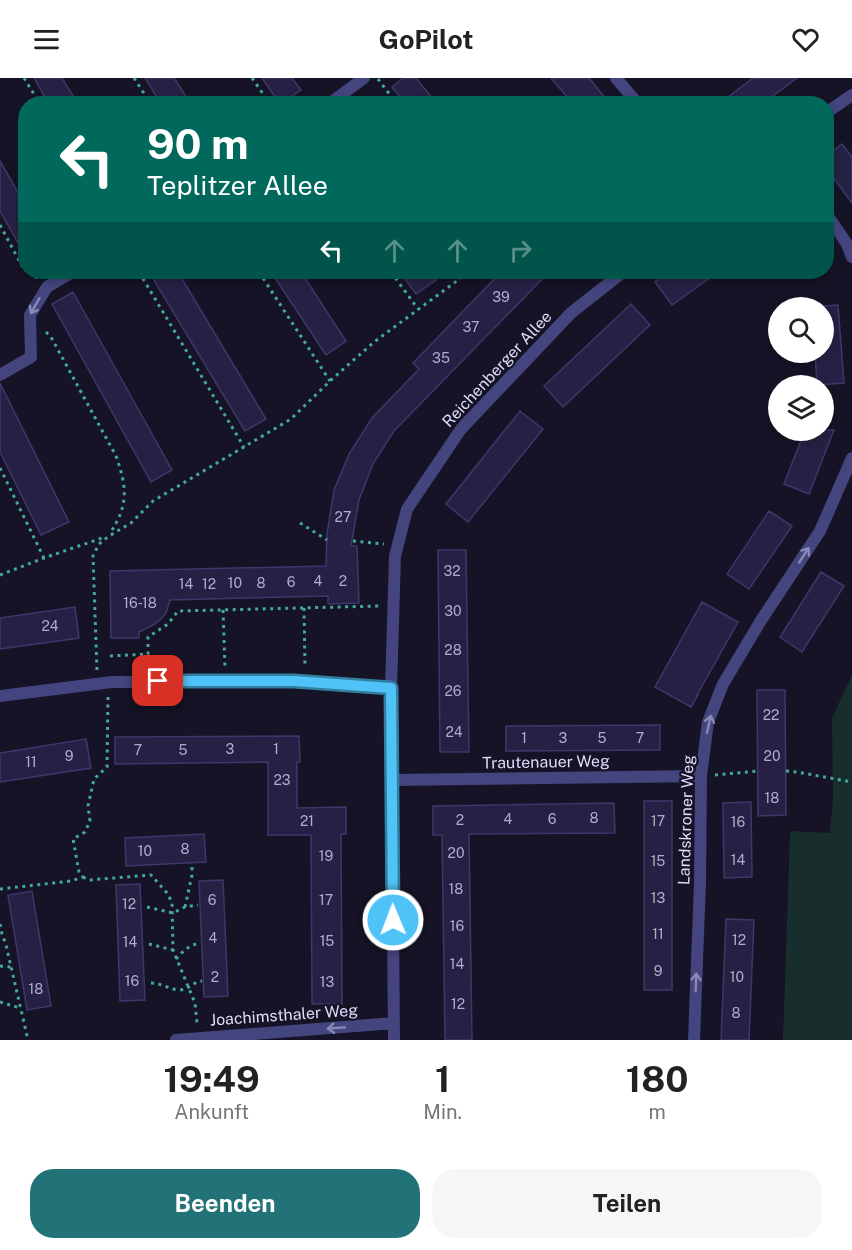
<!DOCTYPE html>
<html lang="de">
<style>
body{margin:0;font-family:"Public Sans",sans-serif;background:#f6f6f6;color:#222;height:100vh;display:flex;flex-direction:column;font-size:22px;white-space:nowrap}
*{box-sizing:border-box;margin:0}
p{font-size:20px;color:#767676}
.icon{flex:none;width:33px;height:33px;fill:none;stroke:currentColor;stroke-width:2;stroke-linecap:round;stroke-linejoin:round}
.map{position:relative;height:962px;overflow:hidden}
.panel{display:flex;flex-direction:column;background:#fff;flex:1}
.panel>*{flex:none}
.top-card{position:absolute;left:18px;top:18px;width:816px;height:183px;border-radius:24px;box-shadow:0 3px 9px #0003;background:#00695c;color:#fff;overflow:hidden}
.tools{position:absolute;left:768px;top:219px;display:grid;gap:12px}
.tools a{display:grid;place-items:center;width:66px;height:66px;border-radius:50%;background:#fff;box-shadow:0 3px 9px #0003;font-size:30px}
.pin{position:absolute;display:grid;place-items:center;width:51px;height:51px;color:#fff;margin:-26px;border-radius:12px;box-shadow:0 3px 9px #0006}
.me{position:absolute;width:66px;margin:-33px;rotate:359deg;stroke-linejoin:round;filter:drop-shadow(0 0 4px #0008)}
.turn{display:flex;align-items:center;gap:21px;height:126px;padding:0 30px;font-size:27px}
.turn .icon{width:78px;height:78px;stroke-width:2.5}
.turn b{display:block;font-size:42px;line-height:51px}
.lanes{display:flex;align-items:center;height:57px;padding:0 30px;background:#0003;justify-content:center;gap:30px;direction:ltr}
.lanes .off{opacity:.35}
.eta{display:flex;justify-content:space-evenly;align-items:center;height:102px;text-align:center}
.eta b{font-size:36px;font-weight:700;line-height:42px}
.primary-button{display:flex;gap:12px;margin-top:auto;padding:12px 30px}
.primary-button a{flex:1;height:69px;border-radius:24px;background:#227377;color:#fff;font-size:24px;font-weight:700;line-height:69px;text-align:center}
.primary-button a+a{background:#f6f6f6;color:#222}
header{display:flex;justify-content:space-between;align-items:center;height:78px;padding:0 30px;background:#fff;font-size:27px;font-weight:700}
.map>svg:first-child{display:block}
</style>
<header><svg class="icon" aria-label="menu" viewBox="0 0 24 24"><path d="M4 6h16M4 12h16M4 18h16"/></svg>GoPilot<svg class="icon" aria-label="heart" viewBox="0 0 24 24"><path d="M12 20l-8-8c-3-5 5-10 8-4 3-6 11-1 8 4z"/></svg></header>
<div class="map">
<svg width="852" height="962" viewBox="0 0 852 962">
<rect width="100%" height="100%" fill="#151325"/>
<!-- green -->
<path fill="#172e2c" d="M852,597v365h-69l7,-209 40,2 3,-36 -1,-79z"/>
<!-- building -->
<path fill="#262144" stroke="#3e376c" stroke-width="1.5" d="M34,0h28l16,26h-29z
M145,0h29l17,26h-30z
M262,0h30l9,12 -21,14z
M403,0h13l21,26h-31l-14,-17z
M551,0h38l21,26h-37z
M753,0h44l-35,26h-43z
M842,66l10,13v46l-26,-35v-12z
M0,83l26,45v51l-26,-46z
M149,194h29l88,147 -21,12z
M271,194h30l45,69 -20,14z
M400,194h30l6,8 -20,14z
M501,194h48l-155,159 -21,33 -14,36 -8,46h6l2,57 -31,1v-8l-158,4 -4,13 -5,6 -6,5 -16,8v6h-28l-1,-67 216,-5 1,-32 7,-44 15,-36 23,-36 47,-49 -6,-6z
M669,194h49l-46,33 -17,-23z
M73,214l99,178 -21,12 -99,-178z
M631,226l19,21 -87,82 -19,-21z
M838,227l6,78 -27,2 -2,-33h9v-46z
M0,305l69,139 -28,13 -41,-83z
M520,333l23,18 -75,93 -22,-18z
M805,352h29l-25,64 -25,-10z
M769,433l23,15 -43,63 -22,-15z
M438,472h28l3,202h-29z
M821,494l23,14 -42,66 -22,-15z
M702,524l36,20 -41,73h1l-7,12 -36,-20z
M75,529l4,31 -79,11v-31z
M757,612h28l1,125 -28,1z
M660,647v25l-154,1v-25z
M299,658l1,26h-3v46l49,-1v27h-5l1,170h-30l-1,-169h-43v-73l-153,2v-27z
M86,661l5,29 -91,14v-29z
M644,723h28v189h-28z
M751,724l1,75 -28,1 -1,-75z
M614,725l1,30 -146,1 3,206h-27l-3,-205h-9v-29z
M204,756l2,28 -80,4 -1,-28z
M223,802l5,116 -24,1 -5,-116z
M140,806l5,116 -25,1 -4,-116z
M32,813l19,115 -24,4 -19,-115z
M726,841l28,1 -5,120h-28z"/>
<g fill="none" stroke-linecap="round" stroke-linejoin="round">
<!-- path -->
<path stroke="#41a99d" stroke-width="3" stroke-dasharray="3 4.5" stroke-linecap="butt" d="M24,0l16,26
M134,0l17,26
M252,0l18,26
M378,1l19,25
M0,147l22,41 4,2
M29,194l8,6
M139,194l105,175
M259,194l71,109
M391,194l27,37
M46,254l5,5 65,119c11,31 13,49 -6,77
M0,390l44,90
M300,445l27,17
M353,463l31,3
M0,497l44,-17 61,-21
M304,530l1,58
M223,532l2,58
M110,578l38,-2v-17l20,-13 10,-13 201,-5
M97,592l-4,-114 6,-12 10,-8 22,-13 22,-22 138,-82 39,-38 44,-39 95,-70
M786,693l11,1 55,10
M715,697l43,-4
M83,799l6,3 62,-5 17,19 4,9 1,47 22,53 2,20
M0,811l71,-8 12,-4 -4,-5 -6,-33 12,-7 5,-11 -2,-15 6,-27 13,-12 1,-71
M147,829l26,6 12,-6 13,-2
M185,829l7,-32v-9
M0,846l2,10 4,11 22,95
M149,866l24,6
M176,881c7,-8 13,-14 24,-16
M0,888l11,1
M151,905c10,0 18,6 28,7 10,0 13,-8 23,-9
M0,924l20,6"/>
<!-- street -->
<path stroke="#44457e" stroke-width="12" d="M616,0l22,26
M329,26l35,-26
M826,35l26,-18
M826,135l21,31 5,13
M0,297l31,-18 -1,-42 17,-28 25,-15
M0,618l112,-14 182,-1 97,7
M392,702l309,-4
M176,962l218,-17
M394,962l-3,-352 4,-132 12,-47 54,-80 110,-116 52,-41
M694,962l6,-157 1,-107 7,-54 15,-38 37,-62 60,-91 32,-73"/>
</g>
<!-- one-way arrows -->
<defs><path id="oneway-shaft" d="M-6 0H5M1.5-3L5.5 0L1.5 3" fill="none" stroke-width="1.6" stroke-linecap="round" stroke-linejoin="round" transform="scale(1.5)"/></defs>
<g stroke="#8989b6">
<use href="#oneway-shaft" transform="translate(35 228) rotate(120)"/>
<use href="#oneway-shaft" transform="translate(804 477) rotate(-57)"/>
<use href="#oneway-shaft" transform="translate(709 646) rotate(-77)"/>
<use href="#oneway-shaft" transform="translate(696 904) rotate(-88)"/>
<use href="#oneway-shaft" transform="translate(336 950) rotate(176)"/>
</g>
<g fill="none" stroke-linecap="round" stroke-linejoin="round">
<defs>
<path id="route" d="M158,603h136l97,7 2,232"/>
</defs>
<!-- route casing -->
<use href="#route" stroke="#337fa1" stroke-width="15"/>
<!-- route -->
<use href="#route" stroke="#4fc3f7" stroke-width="10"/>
</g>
<g text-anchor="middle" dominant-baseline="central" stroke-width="4.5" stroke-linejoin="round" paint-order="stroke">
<!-- number labels -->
<g font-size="14" fill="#b0adcc">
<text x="501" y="219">39</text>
<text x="471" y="249">37</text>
<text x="441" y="280">35</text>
<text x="343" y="439">27</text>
<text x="452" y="493">32</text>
<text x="318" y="503">4</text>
<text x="343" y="503">2</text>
<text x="291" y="504">6</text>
<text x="235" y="505">10</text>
<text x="261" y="505">8</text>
<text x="186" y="506">14</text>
<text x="209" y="506">12</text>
<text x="140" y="525">16-18</text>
<text x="453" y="533">30</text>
<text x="50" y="548">24</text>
<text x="453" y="572">28</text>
<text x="453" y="613">26</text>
<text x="771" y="637">22</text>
<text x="454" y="654">24</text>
<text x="524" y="660">1</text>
<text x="563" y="660">3</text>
<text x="602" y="660">5</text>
<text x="640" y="660">7</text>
<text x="230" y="671">3</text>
<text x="276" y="671">1</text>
<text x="138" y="672">7</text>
<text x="183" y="672">5</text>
<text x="69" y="678">9</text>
<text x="772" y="678">20</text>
<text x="31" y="684">11</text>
<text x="282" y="702">23</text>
<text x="772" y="720">18</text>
<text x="594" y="740">8</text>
<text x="508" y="741">4</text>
<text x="552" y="741">6</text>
<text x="460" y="742">2</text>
<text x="307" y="743">21</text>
<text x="658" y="743">17</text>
<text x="738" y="744">16</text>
<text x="185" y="771">8</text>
<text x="145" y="773">10</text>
<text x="456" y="775">20</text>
<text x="326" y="778">19</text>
<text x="738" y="782">14</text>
<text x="658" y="783">15</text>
<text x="456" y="811">18</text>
<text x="658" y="820">13</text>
<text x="212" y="822">6</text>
<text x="326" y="822">17</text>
<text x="129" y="826">12</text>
<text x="457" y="848">16</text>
<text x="658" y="856">11</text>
<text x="213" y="860">4</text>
<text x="739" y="862">12</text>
<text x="327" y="863">15</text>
<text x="130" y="864">14</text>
<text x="457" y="886">14</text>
<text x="658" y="893">9</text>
<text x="215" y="899">2</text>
<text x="737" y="899">10</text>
<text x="132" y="903">16</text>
<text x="327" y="904">13</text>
<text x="36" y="911">18</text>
<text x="458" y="926">12</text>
<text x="736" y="935">8</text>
</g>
<!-- street labels -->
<g font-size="16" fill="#dedcfa" stroke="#151325">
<text transform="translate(497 291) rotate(-47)">Reichenberger Allee</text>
<text transform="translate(546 684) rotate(-1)">Trautenauer Weg</text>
<text transform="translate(686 742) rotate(-88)">Landskroner Weg</text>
<text transform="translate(284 937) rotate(-4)">Joachimsthaler Weg</text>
</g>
</g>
</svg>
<div class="tools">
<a><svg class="icon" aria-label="search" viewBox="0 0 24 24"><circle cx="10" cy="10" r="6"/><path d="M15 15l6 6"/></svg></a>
<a><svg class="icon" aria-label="layers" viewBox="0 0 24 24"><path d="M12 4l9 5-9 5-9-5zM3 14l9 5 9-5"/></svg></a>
</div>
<div class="pin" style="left:158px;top:603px;background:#d93025"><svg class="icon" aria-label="arrive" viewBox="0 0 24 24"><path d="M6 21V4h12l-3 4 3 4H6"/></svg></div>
<svg class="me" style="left:393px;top:842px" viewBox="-20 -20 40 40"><circle r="17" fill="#4fc3f7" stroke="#fff" stroke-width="3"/><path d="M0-11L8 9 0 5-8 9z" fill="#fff"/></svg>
<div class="top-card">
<div class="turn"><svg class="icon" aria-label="left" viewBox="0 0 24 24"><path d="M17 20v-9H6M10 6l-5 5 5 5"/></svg><div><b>90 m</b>Teplitzer Allee</div></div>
<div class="lanes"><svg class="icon" aria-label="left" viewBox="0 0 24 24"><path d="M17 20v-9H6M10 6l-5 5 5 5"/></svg><svg class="icon off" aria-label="ahead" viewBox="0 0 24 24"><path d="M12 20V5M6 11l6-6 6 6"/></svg><svg class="icon off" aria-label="ahead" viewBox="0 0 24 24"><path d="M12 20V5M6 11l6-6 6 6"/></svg><svg class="icon off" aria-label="right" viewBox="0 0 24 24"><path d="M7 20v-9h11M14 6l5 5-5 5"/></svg></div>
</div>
</div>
<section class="panel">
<div class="eta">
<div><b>19:49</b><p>Ankunft</p></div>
<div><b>1</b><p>Min.</p></div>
<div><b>180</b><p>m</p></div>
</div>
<div class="primary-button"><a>Beenden</a><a>Teilen</a></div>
</section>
